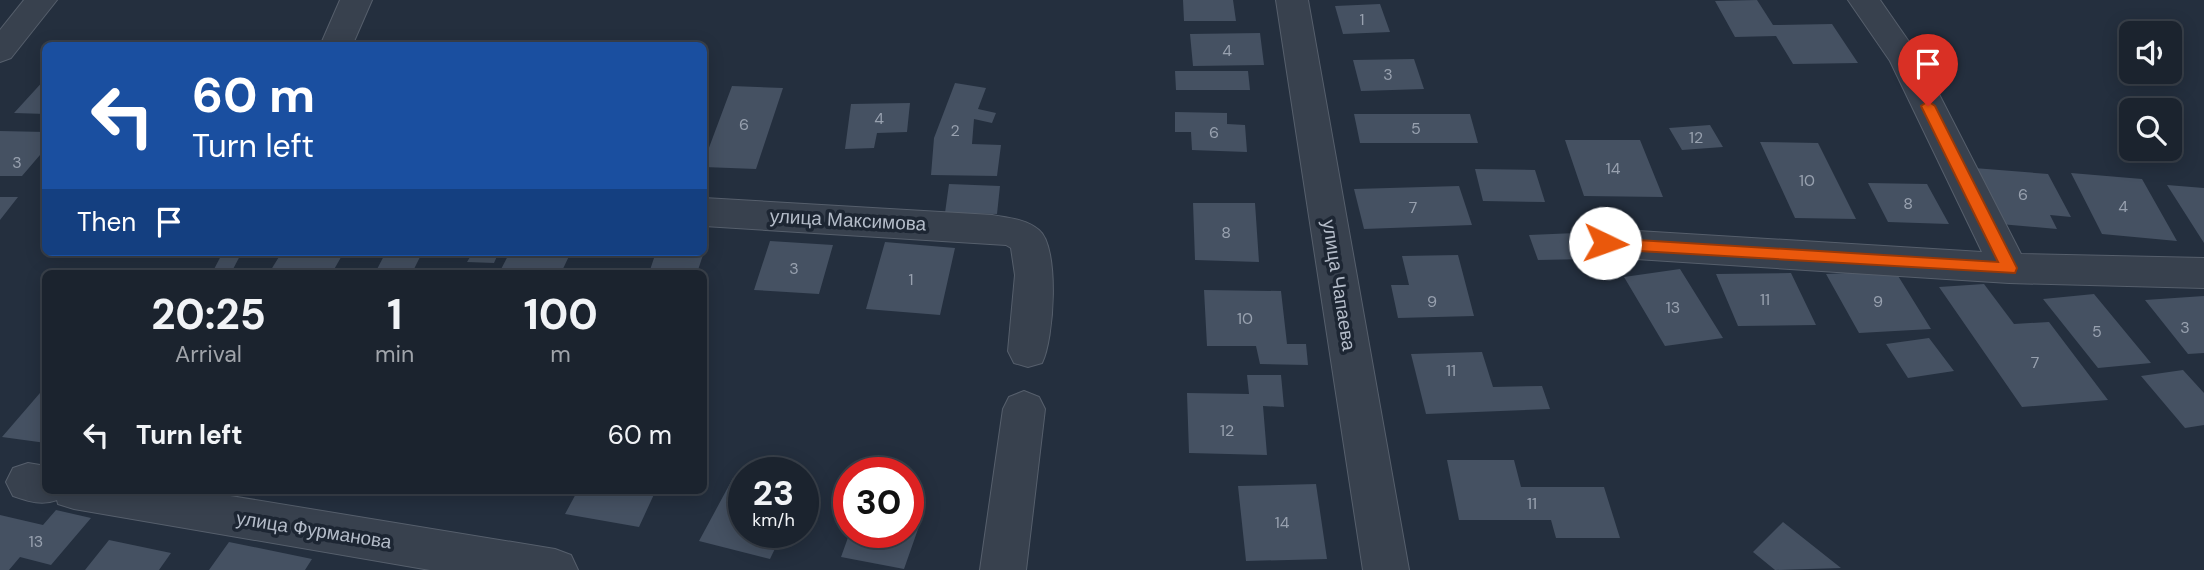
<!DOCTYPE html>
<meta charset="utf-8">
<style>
body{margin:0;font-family:"DM Sans",sans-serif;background:#282f3a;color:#f1f3f6;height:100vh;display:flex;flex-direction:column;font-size:26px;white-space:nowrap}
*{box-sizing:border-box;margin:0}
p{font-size:23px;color:#a0a4aa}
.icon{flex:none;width:38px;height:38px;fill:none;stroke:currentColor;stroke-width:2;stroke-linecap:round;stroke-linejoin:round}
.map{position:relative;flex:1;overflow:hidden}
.drawer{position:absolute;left:42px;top:270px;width:665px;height:224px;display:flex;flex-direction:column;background:#1b232e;border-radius:10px;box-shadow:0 4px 18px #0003,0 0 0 2px #39404a}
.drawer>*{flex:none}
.banner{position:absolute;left:42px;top:42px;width:665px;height:214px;border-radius:10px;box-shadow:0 4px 18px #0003,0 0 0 2px #39404a;background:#1a4fa0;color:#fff;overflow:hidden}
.tools{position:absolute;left:2119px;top:21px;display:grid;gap:14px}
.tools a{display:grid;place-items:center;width:63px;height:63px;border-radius:10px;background:#1b232e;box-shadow:0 4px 18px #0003,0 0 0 2px #39404a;font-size:35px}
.speed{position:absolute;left:728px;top:457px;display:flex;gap:14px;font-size:35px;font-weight:700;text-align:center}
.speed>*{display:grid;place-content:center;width:91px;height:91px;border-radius:50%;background:#1b232e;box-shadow:0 4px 18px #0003,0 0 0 2px #39404a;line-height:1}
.speed small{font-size:18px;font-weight:400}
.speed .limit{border:10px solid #d22;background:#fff;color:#111}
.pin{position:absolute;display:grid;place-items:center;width:60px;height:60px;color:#fff;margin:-72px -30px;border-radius:50% 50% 50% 0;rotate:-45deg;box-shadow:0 0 7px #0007}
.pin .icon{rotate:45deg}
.me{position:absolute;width:77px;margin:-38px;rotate:93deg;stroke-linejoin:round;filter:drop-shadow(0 0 5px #0008)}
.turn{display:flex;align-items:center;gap:24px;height:147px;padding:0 35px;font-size:32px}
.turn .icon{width:91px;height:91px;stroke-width:2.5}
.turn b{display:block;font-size:49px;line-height:60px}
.then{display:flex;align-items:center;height:66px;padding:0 35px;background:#0003;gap:14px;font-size:26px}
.eta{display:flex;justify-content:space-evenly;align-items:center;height:119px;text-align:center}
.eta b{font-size:42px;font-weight:700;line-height:49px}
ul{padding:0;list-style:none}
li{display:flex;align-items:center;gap:21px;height:91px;padding:0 35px}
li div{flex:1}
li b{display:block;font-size:26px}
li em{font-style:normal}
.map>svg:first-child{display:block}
</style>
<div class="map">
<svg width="2204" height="570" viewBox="0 0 2204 570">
<rect width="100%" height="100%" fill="#242f3e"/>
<!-- building -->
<path fill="#455162" d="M1183,0h50l3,21h-52z
M1757,0l16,25 59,-1 26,39 -65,1 -17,-28 -41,1 -20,-36z
M1380,4l10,28 -47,2 -8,-28z
M1260,33l4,32 -71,1 -3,-32z
M1414,59l10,30 -63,2 -8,-31z
M1175,71h73l2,19h-74z
M46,78v36l-32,-1z
M955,83l31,5 -8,21 18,4 -4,10 -18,-4 -2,25 29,1 -4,31 -66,-1 3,-37z
M732,86l51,2 -27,81 -52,-2v-6z
M910,103l-3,29 -30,1 -3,15 -29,1 6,-45z
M1175,112l52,1v11l18,1 2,27 -55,-2 -1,-18h-16z
M1354,114h116l8,29h-118z
M1710,125l13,22 -41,3 -13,-22z
M0,131l46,1v16l-24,28h-22z
M1565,140h75l23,57 -79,-1z
M1760,142l58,1 38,76 -61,-1z
M1974,168l74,6 23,43 -21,-2 7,14 -57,-5z
M1475,169l60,1 10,32 -62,-1z
M2071,173l71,6 35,62 -75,-7z
M1868,183l59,1 22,40 -61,-2z
M949,184l51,2 -3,28 -52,-1z
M2167,185l37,3v55z
M1459,186l13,39 -108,4 -10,-40z
M0,197h18l-18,23z
M1193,203h62l4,59 -64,-2z
M1576,233l11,26 -49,1 -9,-25z
M770,241l63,4 -14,49 -65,-4z
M885,242l70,6 -15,67 -74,-6z
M143,252h71l-4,6 -70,-2z
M223,252h19l-11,21h-19z
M282,252h62l-12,21h-63z
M386,252h68l-1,4 -32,-1 -9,18h-37z
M473,252h26l-5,11 -27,-1z
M510,252h61l-10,21h-62z
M656,252h48l-7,21h-48z
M1458,255l16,61 -76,2 -7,-33h18l-7,-29z
M1680,269l43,69 -58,8 -41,-69z
M1895,271l36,58 -72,4 -33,-59z
M1791,273l25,52 -78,1 -22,-52z
M1984,284l30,40 35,-2 59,78 -86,7 -83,-120z
M1204,290l77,1 6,53h19l2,21 -48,-1 -4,-18h-49z
M2094,294l57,69 -53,5 -55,-69z
M2204,296v57l-16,1 -43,-54z
M1929,338l25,33 -46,7 -22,-34z
M1482,352l11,35 49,-1 8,23 -124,5 -15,-60z
M2183,370l21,23v32l-19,3 -44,-52z
M1247,375h34l3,32 -21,-1 4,49 -78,-2 -2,-60 62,1z
M46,386v57l-44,-6z
M1447,460h67l7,27h83l16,51h-64l-5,-18h-92z
M733,478l11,3v51h39l-13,27 -71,-18z
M1316,484l11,75 -81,2 -8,-75z
M578,490h78l-17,37 -74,-13z
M908,509l16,3 -20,57 -63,-12 9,-25h58z
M56,510l35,8 -40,47 -31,-8 -11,13h-9v-55l43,10z
M1783,522l58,46 -66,2 -22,-18z
M109,540l62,13 -12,17h-74z
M229,542l83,17 -7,11h-96z"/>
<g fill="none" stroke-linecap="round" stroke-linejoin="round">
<defs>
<path id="minor" d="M24,0h33l-46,58 -11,4v-32z
M340,0h32l-20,46h-32z
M1276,0h32l101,570h-46z
M1848,0h32l41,59 100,195 183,4v30l-195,-5 -404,-26 -13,-4 -6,-10 6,-10 13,-4 377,23 -92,-191z
M704,198l288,17c16,3 34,4 47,15 21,17 15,110 3,133l-14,4 -14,-4 -6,-12 7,-76 -4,-27 -5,-3 -302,-19z
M1024,391l15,6 6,12 -19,161h-46l23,-161 6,-12z
M28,463l18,3v24h148l361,59 16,6 7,15h-148l-356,-61 -16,-5 -1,-4c-16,6 -29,1 -44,-4l-7,-14 7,-14z"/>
</defs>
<!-- minor casing -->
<use href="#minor" stroke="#565f6c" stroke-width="2"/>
<!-- minor -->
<use href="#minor" fill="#38414e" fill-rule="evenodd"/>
</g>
<!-- route -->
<path fill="#ea580c" stroke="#983908" stroke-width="2" d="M1928,101l7,5 82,162 -2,5 -410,-24 -8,-6 8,-5 393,24 -77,-156z"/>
<g text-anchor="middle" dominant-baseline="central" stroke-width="7" stroke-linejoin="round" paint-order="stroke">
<!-- number labels -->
<g font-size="16" fill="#98a1af">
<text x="1362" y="19">1</text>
<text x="1227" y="50">4</text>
<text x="1388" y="74">3</text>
<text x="879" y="118">4</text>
<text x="744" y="124">6</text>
<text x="1416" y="128">5</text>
<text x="955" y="130">2</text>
<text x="1214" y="132">6</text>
<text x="1696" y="137">12</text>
<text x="17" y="162">3</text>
<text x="1613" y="168">14</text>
<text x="1807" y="180">10</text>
<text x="2023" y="194">6</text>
<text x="1908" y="203">8</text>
<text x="2123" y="206">4</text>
<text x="1413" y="207">7</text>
<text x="1226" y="232">8</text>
<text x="794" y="268">3</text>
<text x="911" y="279">1</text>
<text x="1765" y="299">11</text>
<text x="1432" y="301">9</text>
<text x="1878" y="301">9</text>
<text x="1673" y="307">13</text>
<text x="1245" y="318">10</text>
<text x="2185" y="327">3</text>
<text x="2097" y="331">5</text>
<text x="2035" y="362">7</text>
<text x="1451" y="370">11</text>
<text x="1227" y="430">12</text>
<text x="1532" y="503">11</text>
<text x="1282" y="522">14</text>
<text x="36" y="541">13</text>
</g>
<!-- street labels -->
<g font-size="19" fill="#b4bcc9" stroke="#1d2633">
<text transform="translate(848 220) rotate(3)">улица Максимова</text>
<text transform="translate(1339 285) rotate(81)">улица Чапаева</text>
<text transform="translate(314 530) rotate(9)">улица Фурманова</text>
</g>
</g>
</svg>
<div class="tools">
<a><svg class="icon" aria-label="sound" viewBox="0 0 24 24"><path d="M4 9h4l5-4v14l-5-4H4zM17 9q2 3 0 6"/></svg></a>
<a><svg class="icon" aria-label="search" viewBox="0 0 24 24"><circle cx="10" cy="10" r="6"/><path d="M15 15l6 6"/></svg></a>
</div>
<div class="speed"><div>23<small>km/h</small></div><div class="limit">30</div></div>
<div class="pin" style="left:1928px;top:106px;background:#d93025"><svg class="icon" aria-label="arrive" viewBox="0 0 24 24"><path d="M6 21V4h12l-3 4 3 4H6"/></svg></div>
<svg class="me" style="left:1605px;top:243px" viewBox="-20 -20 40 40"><circle r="19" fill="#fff"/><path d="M0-13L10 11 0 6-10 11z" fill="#ea580c"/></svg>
<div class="banner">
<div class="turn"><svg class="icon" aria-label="left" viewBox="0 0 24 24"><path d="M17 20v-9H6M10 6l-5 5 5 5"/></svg><div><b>60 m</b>Turn left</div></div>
<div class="then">Then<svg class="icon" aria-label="arrive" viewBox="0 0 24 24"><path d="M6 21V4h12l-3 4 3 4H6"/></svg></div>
</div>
<section class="drawer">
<div class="eta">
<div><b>20:25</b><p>Arrival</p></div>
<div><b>1</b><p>min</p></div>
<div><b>100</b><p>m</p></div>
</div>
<ul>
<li><svg class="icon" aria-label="left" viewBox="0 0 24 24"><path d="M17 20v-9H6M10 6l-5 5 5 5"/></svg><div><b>Turn left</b></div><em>60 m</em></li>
</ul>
</section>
</div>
